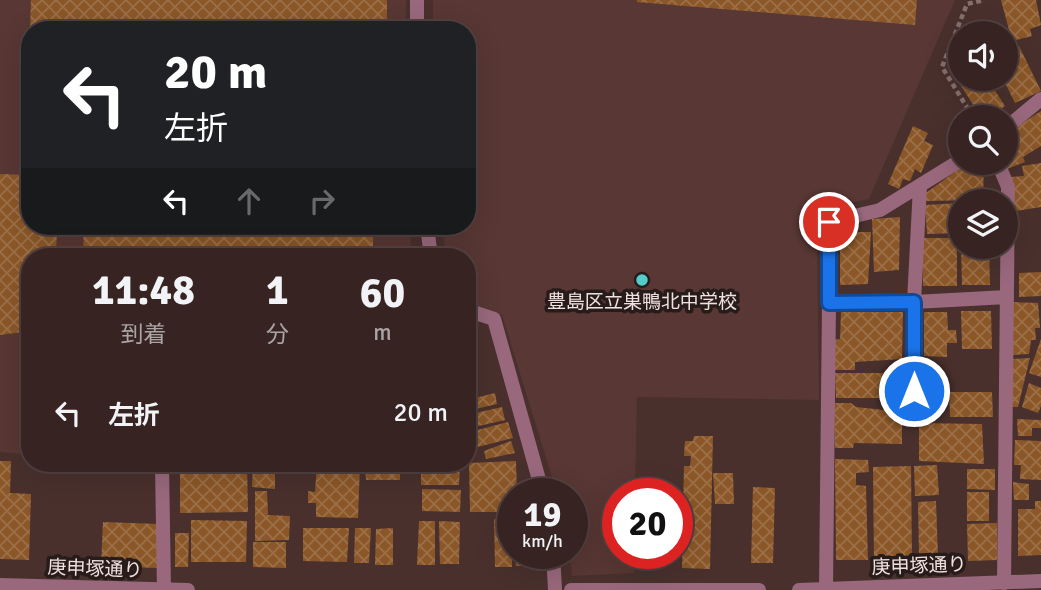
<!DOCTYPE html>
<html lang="ja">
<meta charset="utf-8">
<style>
body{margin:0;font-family:Signika,"Noto Sans JP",sans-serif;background:#3e2c2a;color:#f1f3f6;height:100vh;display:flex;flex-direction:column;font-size:26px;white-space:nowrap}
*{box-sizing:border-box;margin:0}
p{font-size:23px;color:#aaa4a5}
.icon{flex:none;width:38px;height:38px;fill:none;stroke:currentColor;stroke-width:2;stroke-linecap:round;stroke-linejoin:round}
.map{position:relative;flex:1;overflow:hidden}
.details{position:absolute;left:21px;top:248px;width:455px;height:224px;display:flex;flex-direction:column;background:#372422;border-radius:28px;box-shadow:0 7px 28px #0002,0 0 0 2px #514140}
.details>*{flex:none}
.banner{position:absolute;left:21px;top:21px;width:455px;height:214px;border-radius:28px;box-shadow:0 7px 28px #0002,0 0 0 2px #514140;background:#202124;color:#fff;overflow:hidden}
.buttons{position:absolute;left:948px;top:21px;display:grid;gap:14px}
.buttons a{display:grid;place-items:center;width:70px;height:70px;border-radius:50%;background:#372422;box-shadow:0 7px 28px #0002,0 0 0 2px #514140;font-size:35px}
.speed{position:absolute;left:497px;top:478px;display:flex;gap:14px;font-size:35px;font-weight:700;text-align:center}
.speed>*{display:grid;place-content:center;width:91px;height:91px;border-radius:50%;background:#372422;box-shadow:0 7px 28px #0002,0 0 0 2px #514140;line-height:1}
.speed small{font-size:18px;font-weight:400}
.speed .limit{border:10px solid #d22;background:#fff;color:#111}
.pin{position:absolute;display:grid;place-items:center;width:60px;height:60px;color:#fff;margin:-30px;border:4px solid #fff;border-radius:50%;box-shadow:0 2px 7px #0007}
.me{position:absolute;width:77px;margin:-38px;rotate:0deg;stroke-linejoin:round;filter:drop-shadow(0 0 5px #0008)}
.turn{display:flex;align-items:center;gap:24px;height:147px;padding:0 28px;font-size:32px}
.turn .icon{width:91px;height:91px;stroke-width:2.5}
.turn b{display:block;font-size:49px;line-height:60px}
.lanes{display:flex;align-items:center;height:66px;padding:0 28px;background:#0003;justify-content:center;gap:35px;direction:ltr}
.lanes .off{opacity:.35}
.eta{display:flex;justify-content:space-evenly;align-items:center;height:119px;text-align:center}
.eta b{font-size:42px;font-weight:700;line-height:49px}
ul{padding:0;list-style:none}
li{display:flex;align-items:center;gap:21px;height:91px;padding:0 28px}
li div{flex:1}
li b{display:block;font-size:26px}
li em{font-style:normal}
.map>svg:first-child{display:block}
</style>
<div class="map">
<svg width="1041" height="590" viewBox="0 0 1041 590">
<defs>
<pattern id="building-cross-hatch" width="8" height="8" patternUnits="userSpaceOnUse" patternTransform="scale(1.75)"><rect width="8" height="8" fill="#8b5728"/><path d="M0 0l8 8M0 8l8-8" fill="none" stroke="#9c6f47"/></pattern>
</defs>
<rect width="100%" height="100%" fill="#49302d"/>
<!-- built -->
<path fill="#583734" d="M0,0h406v30h-376v196h380l1,31h-381v198l-30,-3z
M433,0h522l-86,199 -41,8 -11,17 2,176 -182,-3 -2,96 -17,1v59h17l-1,20 -62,3 -3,-23h3v-59l-15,-1 -55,-178 -35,-13v-45h-21l-4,-31h25v-196h-34z"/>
<!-- building -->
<path fill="url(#building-cross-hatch)" d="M31,0h356v30h-357z
M637,0h280l-2,25 -278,-23z
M1001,0h35l5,25 -11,4 2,7 -20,5z
M1019,46l22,45 -26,12 -12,-24h3v-28z
M961,75v4h37l1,2 -7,5 13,20 -16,11h-8l-25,-39z
M1041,111v35l-18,11 2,5 -18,7 -1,-35z
M913,126l15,7 -4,8 9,4 -12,28 -6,-4 -5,12 -7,-2 -4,10 -11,-5z
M967,163h17l-1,37 -58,1 1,-8z
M1041,163v44l-25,4 -5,-34 13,-1 -2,-10z
M0,174l30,1v51h27l-1,31h-26v74l-30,4z
M961,203v30l-34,1 -2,-29z
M900,217l-1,53 -25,2 -2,-53z
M84,226h289v31h-290z
M840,232h31l-3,52 -28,1z
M922,238h35v48h-34z
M961,247h28l1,38h-28z
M1041,272v24l-22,1v-24z
M1012,302l26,1 2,25h-5l1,12h-5l-2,14 -17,1z
M961,311h30l1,38h-30z
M841,312h62l-1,47 -47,3v8h-20l-1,-30 6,-1z
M924,312h23l1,18h8l1,13h-10v14l-23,-1z
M1041,339v38l-12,-4z
M1030,358l-12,49h-7v-48z
M835,373h66l1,25h-66z
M1029,383l12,5v18l-3,7 -16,-6z
M949,392h43l1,25h-43z
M495,393l2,11 -30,7v-11z
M834,403h17l5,4 46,5v32l-48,-1 -1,5h-18z
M502,407l3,13 -35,8 -3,-13z
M1017,419l24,1v8h-9v8h-14z
M508,422l5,16 -39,10 -4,-16z
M919,423l63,1 2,40 -65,-3z
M694,436h19l-3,133 -28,-1 1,-45h6l1,-13h-7l1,-44h6l1,-10h-7l1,-15h8z
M1015,440l26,1v39l-21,-1 1,-14h-7z
M511,441l4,12 -29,6 -2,-8z
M835,459l33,1 1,12 -13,1v12l10,1 2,74h-32z
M0,461h11l-1,32 21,1 -2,66 -29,-1z
M516,461l1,33h-4v18h-43l-1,-49z
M180,464h67l1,48 -68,1z
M317,464l43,1 -2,53 -42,-1v-14h-8v-12l7,1z
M365,464h35v16h-34z
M421,464h39l-1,21h-38z
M253,465h22v24l-23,-2z
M937,465l2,30 -24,1 -1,-30z
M911,466l1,95 -38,1 -1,-95z
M967,469h28v21l-28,-1z
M713,473h20l1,31h-19z
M1013,482l16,2v16h-15z
M753,487l22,1 -2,75h-22z
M422,489l39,1 -1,22 -38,-1z
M255,491h12l1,24 22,1 -1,24 -34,1z
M967,492h22v29h-22z
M936,501l2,54 -19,2 -1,-55z
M1035,501h6v54l-23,1v-47h17z
M494,519l18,1v47h-17z
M191,520l56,1 -1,41h-55z
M419,521h16v44h-18z
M439,521l21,1 -1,42h-19z
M103,522l55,2 -1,44 -56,-2z
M997,523v37l-29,1 -1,-37z
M303,528h46l-2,34 -44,-1z
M355,528h16l-2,35h-15z
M393,528v37h-18l1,-36z
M175,533h14l-1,34h-13z
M253,542h33v26l-33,-1z
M515,553h19v13h-18z"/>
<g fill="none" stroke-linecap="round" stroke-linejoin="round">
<!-- path -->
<path stroke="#856f6c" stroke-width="4.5" stroke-dasharray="5 3.5" stroke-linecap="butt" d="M973,117l-31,-50 25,-63 17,-4"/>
<!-- service -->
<path stroke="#99687c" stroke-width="14" d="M417,0v30
M1006,128l35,-29
M961,160l-81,50 -51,12v81l85,-1 93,-5
M998,163l10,24 -4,396
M427,226l4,31
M467,310l27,9 49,175
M914,391v-89l6,-116
M162,464l2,126
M553,553l2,37"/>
<!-- pedestrian -->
<path stroke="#99687c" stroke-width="14" d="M826,589l3,-286"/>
<!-- tertiary -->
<path stroke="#99687c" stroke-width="14" d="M0,585l188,5
M571,590h188
M799,590l242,-9"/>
</g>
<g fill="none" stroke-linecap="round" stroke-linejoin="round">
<defs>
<path id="route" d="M829,222v81l85,-1v89"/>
</defs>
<!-- route casing -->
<use href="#route" stroke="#114b97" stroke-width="18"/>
<!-- route -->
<use href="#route" stroke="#1a73e8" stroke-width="12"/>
</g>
<!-- markers -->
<circle fill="#53cdcb" stroke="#271c1a" stroke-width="2.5" cx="642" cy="280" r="7"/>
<g text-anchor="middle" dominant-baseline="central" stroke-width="7" stroke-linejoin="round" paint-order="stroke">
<!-- poi labels -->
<g font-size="19" fill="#f1e1de" stroke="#271c1a">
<text x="642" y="302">豊島区立巣鴨北中学校</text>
</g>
<!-- street labels -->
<g font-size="19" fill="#f1e1de" stroke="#271c1a">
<text transform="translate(919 566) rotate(-2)">庚申塚通り</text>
<text transform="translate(95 569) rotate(2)">庚申塚通り</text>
</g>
</g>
</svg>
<div class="buttons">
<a><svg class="icon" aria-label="sound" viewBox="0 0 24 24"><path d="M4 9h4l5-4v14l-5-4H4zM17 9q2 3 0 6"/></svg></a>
<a><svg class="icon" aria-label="search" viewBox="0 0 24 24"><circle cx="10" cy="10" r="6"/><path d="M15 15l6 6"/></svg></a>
<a><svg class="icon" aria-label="layers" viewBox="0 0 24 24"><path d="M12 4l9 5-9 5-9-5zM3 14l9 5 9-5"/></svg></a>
</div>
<div class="speed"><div>19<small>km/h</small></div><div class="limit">20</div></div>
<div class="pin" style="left:829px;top:222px;background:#d93025"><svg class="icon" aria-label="arrive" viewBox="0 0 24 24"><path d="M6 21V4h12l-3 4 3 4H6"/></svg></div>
<svg class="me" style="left:914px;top:391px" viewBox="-20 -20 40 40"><circle r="17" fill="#1a73e8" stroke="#fff" stroke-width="3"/><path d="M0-11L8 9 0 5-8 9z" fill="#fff"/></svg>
<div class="banner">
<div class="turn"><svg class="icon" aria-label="left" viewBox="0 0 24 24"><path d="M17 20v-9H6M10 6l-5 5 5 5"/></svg><div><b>20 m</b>左折</div></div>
<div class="lanes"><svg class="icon" aria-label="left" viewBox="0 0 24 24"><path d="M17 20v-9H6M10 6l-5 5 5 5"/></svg><svg class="icon off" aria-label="ahead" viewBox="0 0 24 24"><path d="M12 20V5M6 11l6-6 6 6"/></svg><svg class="icon off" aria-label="right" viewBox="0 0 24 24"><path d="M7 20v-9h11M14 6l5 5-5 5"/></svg></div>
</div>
<section class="details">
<div class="eta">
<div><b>11:48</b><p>到着</p></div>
<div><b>1</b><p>分</p></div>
<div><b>60</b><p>m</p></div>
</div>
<ul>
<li><svg class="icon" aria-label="left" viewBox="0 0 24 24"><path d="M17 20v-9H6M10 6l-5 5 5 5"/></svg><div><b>左折</b></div><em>20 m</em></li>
</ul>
</section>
</div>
